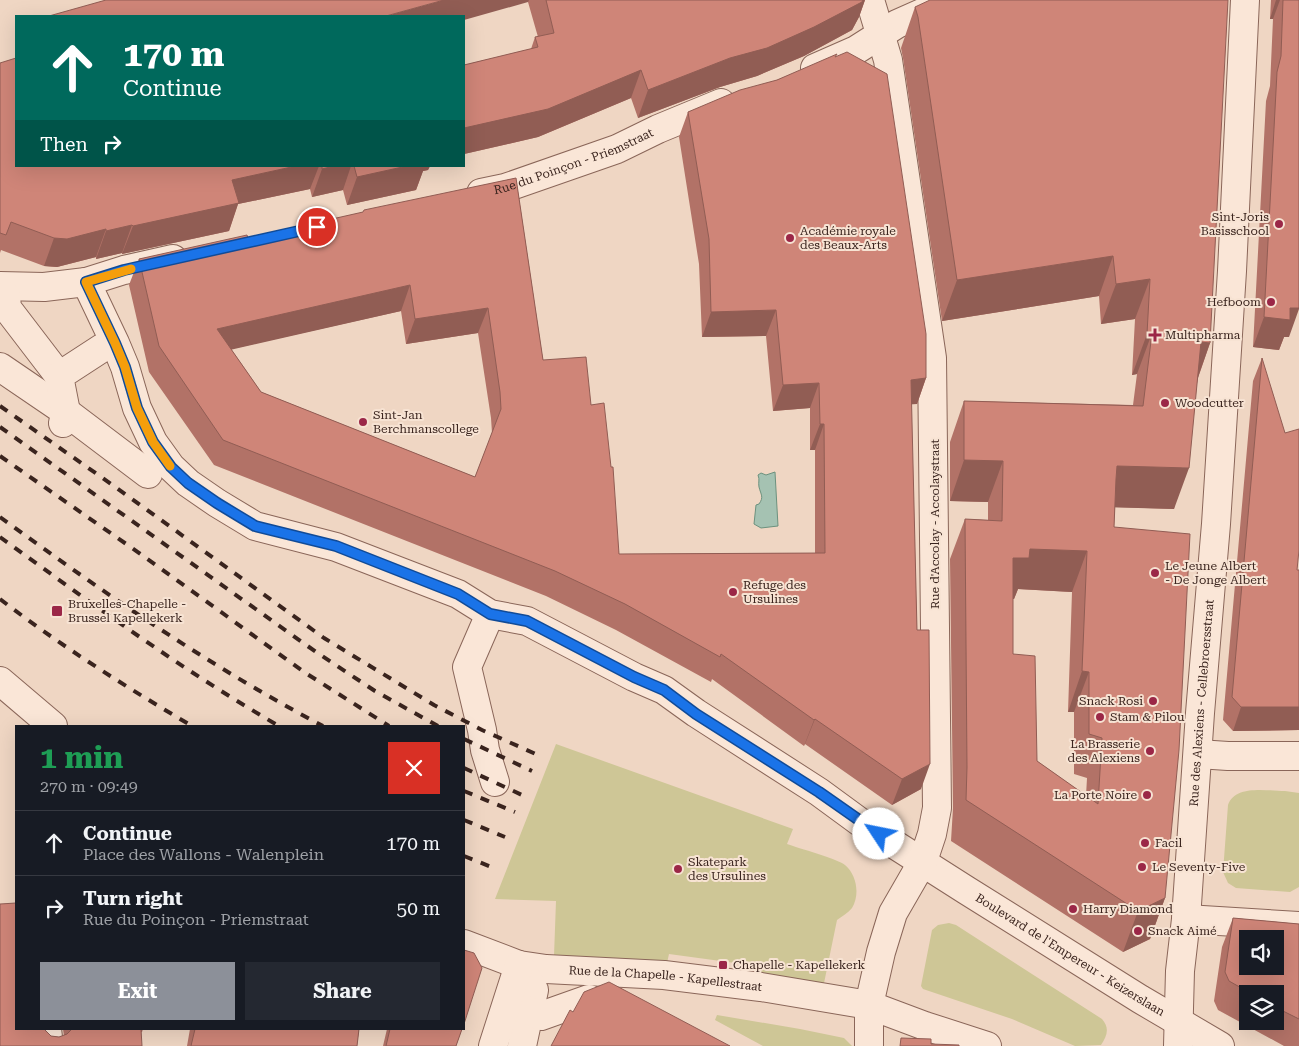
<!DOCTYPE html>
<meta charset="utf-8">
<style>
body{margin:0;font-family:"Roboto Serif",serif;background:#242831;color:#f1f3f6;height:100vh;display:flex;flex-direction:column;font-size:19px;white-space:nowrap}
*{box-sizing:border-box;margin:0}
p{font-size:16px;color:#9ea1a6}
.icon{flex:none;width:28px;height:28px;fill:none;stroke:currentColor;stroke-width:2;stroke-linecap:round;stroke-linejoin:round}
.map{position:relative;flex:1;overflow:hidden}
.drawer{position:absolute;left:15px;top:725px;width:450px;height:305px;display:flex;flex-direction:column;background:#171b24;border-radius:0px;box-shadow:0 5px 20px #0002}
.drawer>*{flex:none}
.banner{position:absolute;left:15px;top:15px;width:450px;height:152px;border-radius:0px;box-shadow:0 5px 20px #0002;background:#00695c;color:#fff;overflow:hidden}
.tools{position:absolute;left:1239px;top:930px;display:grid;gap:10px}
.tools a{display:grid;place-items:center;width:45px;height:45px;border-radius:0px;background:#171b24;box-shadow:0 5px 20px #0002;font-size:25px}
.pin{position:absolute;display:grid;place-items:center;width:42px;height:42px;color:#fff;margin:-21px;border:2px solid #fff;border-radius:50%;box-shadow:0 1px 5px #0007}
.me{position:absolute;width:55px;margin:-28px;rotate:304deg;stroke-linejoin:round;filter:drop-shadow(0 0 4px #0008)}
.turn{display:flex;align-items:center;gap:18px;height:105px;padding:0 25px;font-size:22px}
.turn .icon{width:65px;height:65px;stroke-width:2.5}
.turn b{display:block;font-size:35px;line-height:42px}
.then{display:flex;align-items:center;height:48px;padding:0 25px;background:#0003;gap:10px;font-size:19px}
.round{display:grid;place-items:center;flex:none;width:52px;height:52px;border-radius:0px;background:#242831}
.headline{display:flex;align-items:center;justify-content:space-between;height:85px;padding:0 25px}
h1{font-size:30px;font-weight:700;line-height:38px;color:#1e9e55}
.cta{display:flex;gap:10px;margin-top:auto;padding:10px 25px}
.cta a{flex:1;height:58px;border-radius:0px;background:#8c9099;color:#fff;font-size:20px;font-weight:700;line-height:58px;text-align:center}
.cta a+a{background:#242831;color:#f1f3f6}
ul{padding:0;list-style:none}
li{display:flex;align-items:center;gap:15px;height:65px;padding:0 25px;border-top:1px solid #363941}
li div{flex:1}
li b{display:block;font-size:19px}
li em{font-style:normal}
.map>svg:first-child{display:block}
</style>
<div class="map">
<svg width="1299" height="1046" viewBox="0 0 1299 1046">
<rect width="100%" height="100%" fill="#efd6c3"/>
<!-- green -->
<path fill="#cec696" d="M556,744l237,85 -6,15c11,4 51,15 58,21 12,10 15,30 7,43 -4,5 -10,8 -15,12l-14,68 -74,-14 1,-9 -81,-11 -2,9 -113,-7 2,-55 -61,-2z
M1285,791l14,2v94l-9,5 -54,-4 -8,-5 -5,-11 5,-67c7,-21 40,-14 57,-14z
M949,923l7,2 146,94c8,9 5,17 -1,26l-26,1 -63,-27 -89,-30 -2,-3 11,-56 6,-5z
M717,1015l83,14 44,9 8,8h-89l-48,-26z"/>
<!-- water -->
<path fill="#a5c2b2" stroke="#6c917e" d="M775,472l3,54 -17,2 -7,-4 2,-19 3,-1c5,-7 2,-9 0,-17 -1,-5 1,-7 -1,-12l3,-2 5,2z"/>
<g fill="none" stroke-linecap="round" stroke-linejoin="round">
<defs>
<g id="minor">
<path d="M815,68l41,-18 41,-26 54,-24"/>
<path id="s1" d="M481,193l24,-5 112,-39 41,-20 63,-26"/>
<path id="s2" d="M86,282l29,61 10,24 12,41 16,34 18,25 17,16 29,20 38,23 81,21 122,47 32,20 37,7 107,56 30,13 32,23 123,79 45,33 102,65 174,109 80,47"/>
<path d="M0,286l44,1 42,-5 38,-12 49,-11"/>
<path d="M6,296l1,12 52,68"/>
<path d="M0,367l66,45 82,62"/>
<path d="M63,423l3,-11 -7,-36 43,-28"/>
<path d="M490,614l-23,53 15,63 3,20 10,32"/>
<path d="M0,681l53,45"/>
<path d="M1198,754l30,2h71"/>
<path d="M1186,919l113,7"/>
<path id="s3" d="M464,944l55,21 27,4 118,6 97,12 108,18 56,21 62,20"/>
<path d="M519,965l15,25 -12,56"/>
<path d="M519,1007l22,9 48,-17"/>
<path d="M47,1029l2,17"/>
<path d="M493,1046l26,-81"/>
<path d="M869,1046v-41l12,-53 12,-39 30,-52 9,-27 5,-26 -5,-450 -44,-298 -18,-60"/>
<path id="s4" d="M1178,1046l2,-75 6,-52 14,-206 16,-189 16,-253 13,-271"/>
</g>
</defs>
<!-- minor casing -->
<use href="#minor" stroke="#8a6659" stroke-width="30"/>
<!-- minor -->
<use href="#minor" stroke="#fae6d7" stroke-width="28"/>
<!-- rail -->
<path stroke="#3a241e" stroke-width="4" stroke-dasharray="9 9" stroke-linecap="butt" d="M0,406l114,80 210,152 110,67 48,25 56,25
M0,427l316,225 59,39 63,35
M0,456l142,99 162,117 85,54
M0,517c104,76 209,149 323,209
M0,537c91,66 182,133 279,189
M0,599c61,47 126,88 192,127
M464,739l68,32
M464,768l58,27
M464,791l51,21
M464,820l41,17
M464,856l30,12"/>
</g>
<!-- wall -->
<path fill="#b27267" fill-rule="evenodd" d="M106,0h759l-6,17 -7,13 -48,26 -47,20 -37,11 -82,31 -7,-20 -93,39 -74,17v-89l67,-16 4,-12h3l-10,-35z
M1271,0h28l-10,337h-5l-5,13 -26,-3 13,-246 4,-15 3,-67h-3z
M915,7l295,336 -12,35 -24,131 -59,-2 -1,20 51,371 -15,41 -27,13 -172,-111 2,-33 -3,-249 15,-40 23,1v-18l-38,-1v-59l14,-41 169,4 4,-31 -5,1 3,-56 -34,5 -2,-28 -157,25 -39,-263 -2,-10zM1018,589l54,3 -4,120h6v62l13,4 -1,18 -49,-35 -24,-107v-55h1z
M836,57l90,321 -9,26h-6l10,385 -29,16 -87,-61 -1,2 -92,-67 -1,3 -95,-52 -70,-34 -332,-131 -65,-93 -20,-87 10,-26 109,-21 268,-60 27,182 48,45 28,149 196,-1v-103h-5v-42l-37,3 -7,-75 -64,1 -3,-73 -20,-127 9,-25 89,-32zM401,311l5,33 72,-11 13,85 1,15 -17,44 -214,-85 -30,-43z
M0,63l16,103h414l-2,4 -5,1 -7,19 -69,15 -4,-15 -31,7 -2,-8 -72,15 -9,27 -107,23v-1l-26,6v-2l-39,10 -13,-1 -43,-16 -1,3z
M1262,358l35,212h2v160l-66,1 -10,-11 30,-339z
M1233,918l66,6v122h-15l-66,-36 -4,-9 8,-54zM1248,994h27v27h-27z
M16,1029l29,1 6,6 8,1 5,-1 -1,-7h80l-1,3 -142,14z
M190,1029h169l-2,17h-170z
M387,1029h75l-6,17h-73z"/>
<!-- shaded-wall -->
<path fill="#915d54" d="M444,0h85l-1,2 -64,18v-4h-78z
M863,0h2l-6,17 -7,13 -48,26 -47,20 -37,11 -82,31 10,-28 82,-32z
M1276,0h4l-7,19h-3z
M641,70l-10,28 -93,39 -74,17v-26z
M296,166h23l-9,23 -72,15 -9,27 -107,23 11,-28 99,-46z
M334,166h17l-8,24 -31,7 10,-28z
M407,166h23l-2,4 -5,1 -7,19 -69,15 10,-28z
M132,225l-10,28 -26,6 10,-28z
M106,229l-10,28 -39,10 -13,-1 10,-28z
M1113,256l-14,40 -157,25 15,-41z
M1150,279l-15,40 -34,5 15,-40z
M410,285l-9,26 -193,44 9,-26z
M488,308l-10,25 -72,11 9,-25z
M1290,308h9v1l-10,28h-5l-5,13 -26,-3 11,-30z
M776,310l-10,26 -64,1 9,-25z
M1152,333l-15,41 -5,1 15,-41z
M1201,342l9,1 -14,40z
M926,378l-9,26 -16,1 10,-25z
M819,383l-9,25 -37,3 10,-26z
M820,424h4l-9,26h-5z
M964,460l39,1 -15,41 -38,-1z
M1117,466l72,2 -15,41 -72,-2z
M1030,549l57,2 -15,41 -54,-3 -4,10 -16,-1 15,-40z
M1082,671l7,1 -15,40h-6z
M1241,707h58v23l-66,1z
M815,719l-10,25 -1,2 10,-26z
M930,764l-9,25 -29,16 10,-26z
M1165,898l-15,41 -27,13 15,-41z"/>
<!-- building -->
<path fill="#cf8578" stroke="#915d54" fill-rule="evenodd" d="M106,0h338l-58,16h-337z
M546,0h317l-1,2 -48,25 -47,21 -37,10 -82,32 -7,-20 -93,39 -84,19v-63l74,-18 -3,-10 19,-4z
M930,0h298l-18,343 -9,-1 -12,126 -72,-2 -1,13 -2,48 76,7 -11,216 -14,148 -27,13 -172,-111 1,-33 -2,-248 37,2 1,-60 -39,-1v-59l179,5 9,-73 -5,1 3,-55 -34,5 -3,-28 -156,24 -39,-263 -3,-10zM1030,549l57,2 -5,120 7,1v62l13,4 -4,66 -61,-43 -2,-105 -22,-2v-96h16z
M1283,0h16v308h-9v12l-26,-3 13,-245 4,-16z
M847,52l40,22 39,260v44l-15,2 6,250h12l1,134 -28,15 -87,-60 -1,1 -93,-66 -1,3 -95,-53 -70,-33 -332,-131 -64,-94 -20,-87 108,-24 1,3 115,-26 1,-2 152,-32 27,182 43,-3 5,48 13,-2 7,64h2l6,87 206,-1 -1,-129h-4l-1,-41 -36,2 -7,-75 -65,2 -2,-73 -21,-127 52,-22 37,-10 60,-26 -2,3zM410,285l5,34 73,-11 12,84 1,17 -26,68 -214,-85 -44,-63z
M16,58v108h280l-64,14 7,23 -106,23 -1,-1 -26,6v-2l-39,10 -13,-1 -43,-16 -5,13 -6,-2v-170z
M322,166h12l-12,3z
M354,166h53l-50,11z
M1262,358l23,75 14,-4v121l-2,20h2v137h-58l-9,-10z
M16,903v126h28l7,7 8,1 8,-3 5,-5h69l1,17h-142v-142z
M1233,918l66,6v95l-24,-12v-13h-23l-23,-13 -4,-9zM1248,939h27v27h-27z
M464,950l10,3 8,15 -18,56z
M609,982l121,64h-179l19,-36 3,2 11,-20z
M195,1029h164l-2,17h-166z
M390,1029h72l-6,17h-70z
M901,1038l30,1v5l28,1v1h-59z"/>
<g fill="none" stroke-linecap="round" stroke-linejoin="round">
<defs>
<path id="route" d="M317,227l-193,43 -38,12 29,61 10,24 12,41 16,34 18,25 17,16 29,20 38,23 81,20 122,48 32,20 37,7 107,56 30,13 32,24 123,78 60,42"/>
</defs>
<!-- route casing -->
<use href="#route" stroke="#114b97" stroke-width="12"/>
<!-- route -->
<use href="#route" stroke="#1a73e8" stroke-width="9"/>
<!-- slow -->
<path stroke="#f59e0b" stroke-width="9" d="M131,269l-45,13 29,61 10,24 12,41 16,34 17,24"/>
</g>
<!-- markers -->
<g fill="#9b2747" stroke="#f7e3d3" stroke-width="2">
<circle cx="1279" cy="224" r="5"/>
<circle cx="790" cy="238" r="5"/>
<circle cx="1271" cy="302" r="5"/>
<path d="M1152.5 327.5h5v5h5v5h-5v5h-5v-5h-5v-5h5z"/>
<circle cx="1165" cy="403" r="5"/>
<circle cx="363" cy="422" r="5"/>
<circle cx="1155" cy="573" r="5"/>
<circle cx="733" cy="592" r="5"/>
<rect x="51" y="605" width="12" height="12" rx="2.5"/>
<circle cx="1153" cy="701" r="5"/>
<circle cx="1100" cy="717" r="5"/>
<circle cx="1150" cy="751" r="5"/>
<circle cx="1147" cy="795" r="5"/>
<circle cx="1145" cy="843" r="5"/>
<circle cx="1142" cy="867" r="5"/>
<circle cx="678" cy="869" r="5"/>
<circle cx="1073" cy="909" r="5"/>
<circle cx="1138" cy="931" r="5"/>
<rect x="718" y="960" width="10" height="10" rx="2.5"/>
</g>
<g text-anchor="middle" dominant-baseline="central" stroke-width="4" stroke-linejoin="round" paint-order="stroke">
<!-- street labels -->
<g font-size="12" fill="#3a241e" stroke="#f7e3d3">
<text stroke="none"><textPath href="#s1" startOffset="98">Rue du Poinçon - Priemstraat</textPath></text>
<text transform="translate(935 524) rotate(-90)">Rue d'Accolay - Accolaystraat</text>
<text stroke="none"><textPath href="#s4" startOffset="344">Rue des Alexiens - Cellebroersstraat</textPath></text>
<text stroke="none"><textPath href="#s2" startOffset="1236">Boulevard de l'Empereur - Keizerslaan</textPath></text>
<text stroke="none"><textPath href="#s3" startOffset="206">Rue de la Chapelle - Kapellestraat</textPath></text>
</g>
<!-- poi labels -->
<g font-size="12" fill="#3a241e" stroke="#f7e3d3" text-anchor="start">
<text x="1269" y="217" text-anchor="end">Sint-Joris<tspan x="1269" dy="14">Basisschool</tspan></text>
<text x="800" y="231">Académie royale<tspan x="800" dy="14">des Beaux-Arts</tspan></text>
<text x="1261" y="302" text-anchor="end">Hefboom</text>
<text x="1165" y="335">Multipharma</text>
<text x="1175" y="403">Woodcutter</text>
<text x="373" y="415">Sint-Jan<tspan x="373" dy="14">Berchmanscollege</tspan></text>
<text x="1165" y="566">Le Jeune Albert<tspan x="1165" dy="14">- De Jonge Albert</tspan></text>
<text x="743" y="585">Refuge des<tspan x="743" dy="14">Ursulines</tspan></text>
<text x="68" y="604">Bruxelles-Chapelle -<tspan x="68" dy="14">Brussel Kapellekerk</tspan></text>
<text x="1143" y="701" text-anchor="end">Snack Rosi</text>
<text x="1110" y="717">Stam &amp; Pilou</text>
<text x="1140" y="744" text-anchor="end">La Brasserie<tspan x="1140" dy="14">des Alexiens</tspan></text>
<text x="1137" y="795" text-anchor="end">La Porte Noire</text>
<text x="1155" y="843">Facil</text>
<text x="688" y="862">Skatepark<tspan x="688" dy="14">des Ursulines</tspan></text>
<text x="1152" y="867">Le Seventy-Five</text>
<text x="1083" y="909">Harry Diamond</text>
<text x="1148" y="931">Snack Aimé</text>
<text x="733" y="965">Chapelle - Kapellekerk</text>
</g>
</g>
</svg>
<div class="tools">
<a><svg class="icon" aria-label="sound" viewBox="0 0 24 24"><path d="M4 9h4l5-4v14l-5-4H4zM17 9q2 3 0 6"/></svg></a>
<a><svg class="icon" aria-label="layers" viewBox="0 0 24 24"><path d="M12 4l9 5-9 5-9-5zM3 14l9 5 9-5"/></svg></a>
</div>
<div class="pin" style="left:317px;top:227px;background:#d93025"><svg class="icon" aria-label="arrive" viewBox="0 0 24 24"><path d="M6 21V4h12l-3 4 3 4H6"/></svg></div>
<svg class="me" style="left:879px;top:834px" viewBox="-20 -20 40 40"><circle r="19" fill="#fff"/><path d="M0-13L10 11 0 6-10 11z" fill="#1a73e8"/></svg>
<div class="banner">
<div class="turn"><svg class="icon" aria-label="ahead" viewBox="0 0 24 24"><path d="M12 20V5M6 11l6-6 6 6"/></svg><div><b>170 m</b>Continue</div></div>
<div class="then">Then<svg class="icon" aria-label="right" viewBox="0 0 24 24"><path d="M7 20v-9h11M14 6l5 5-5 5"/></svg></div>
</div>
<section class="drawer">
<div class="headline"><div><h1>1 min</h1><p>270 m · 09:49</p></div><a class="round" style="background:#d93025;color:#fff"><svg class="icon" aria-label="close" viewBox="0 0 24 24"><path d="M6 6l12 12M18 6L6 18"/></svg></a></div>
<ul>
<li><svg class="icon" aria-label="ahead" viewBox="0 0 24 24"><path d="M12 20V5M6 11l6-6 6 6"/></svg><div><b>Continue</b><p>Place des Wallons - Walenplein</p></div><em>170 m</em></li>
<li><svg class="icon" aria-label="right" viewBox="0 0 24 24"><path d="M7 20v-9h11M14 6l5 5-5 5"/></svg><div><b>Turn right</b><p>Rue du Poinçon - Priemstraat</p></div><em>50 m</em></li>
</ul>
<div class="cta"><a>Exit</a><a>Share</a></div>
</section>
</div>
